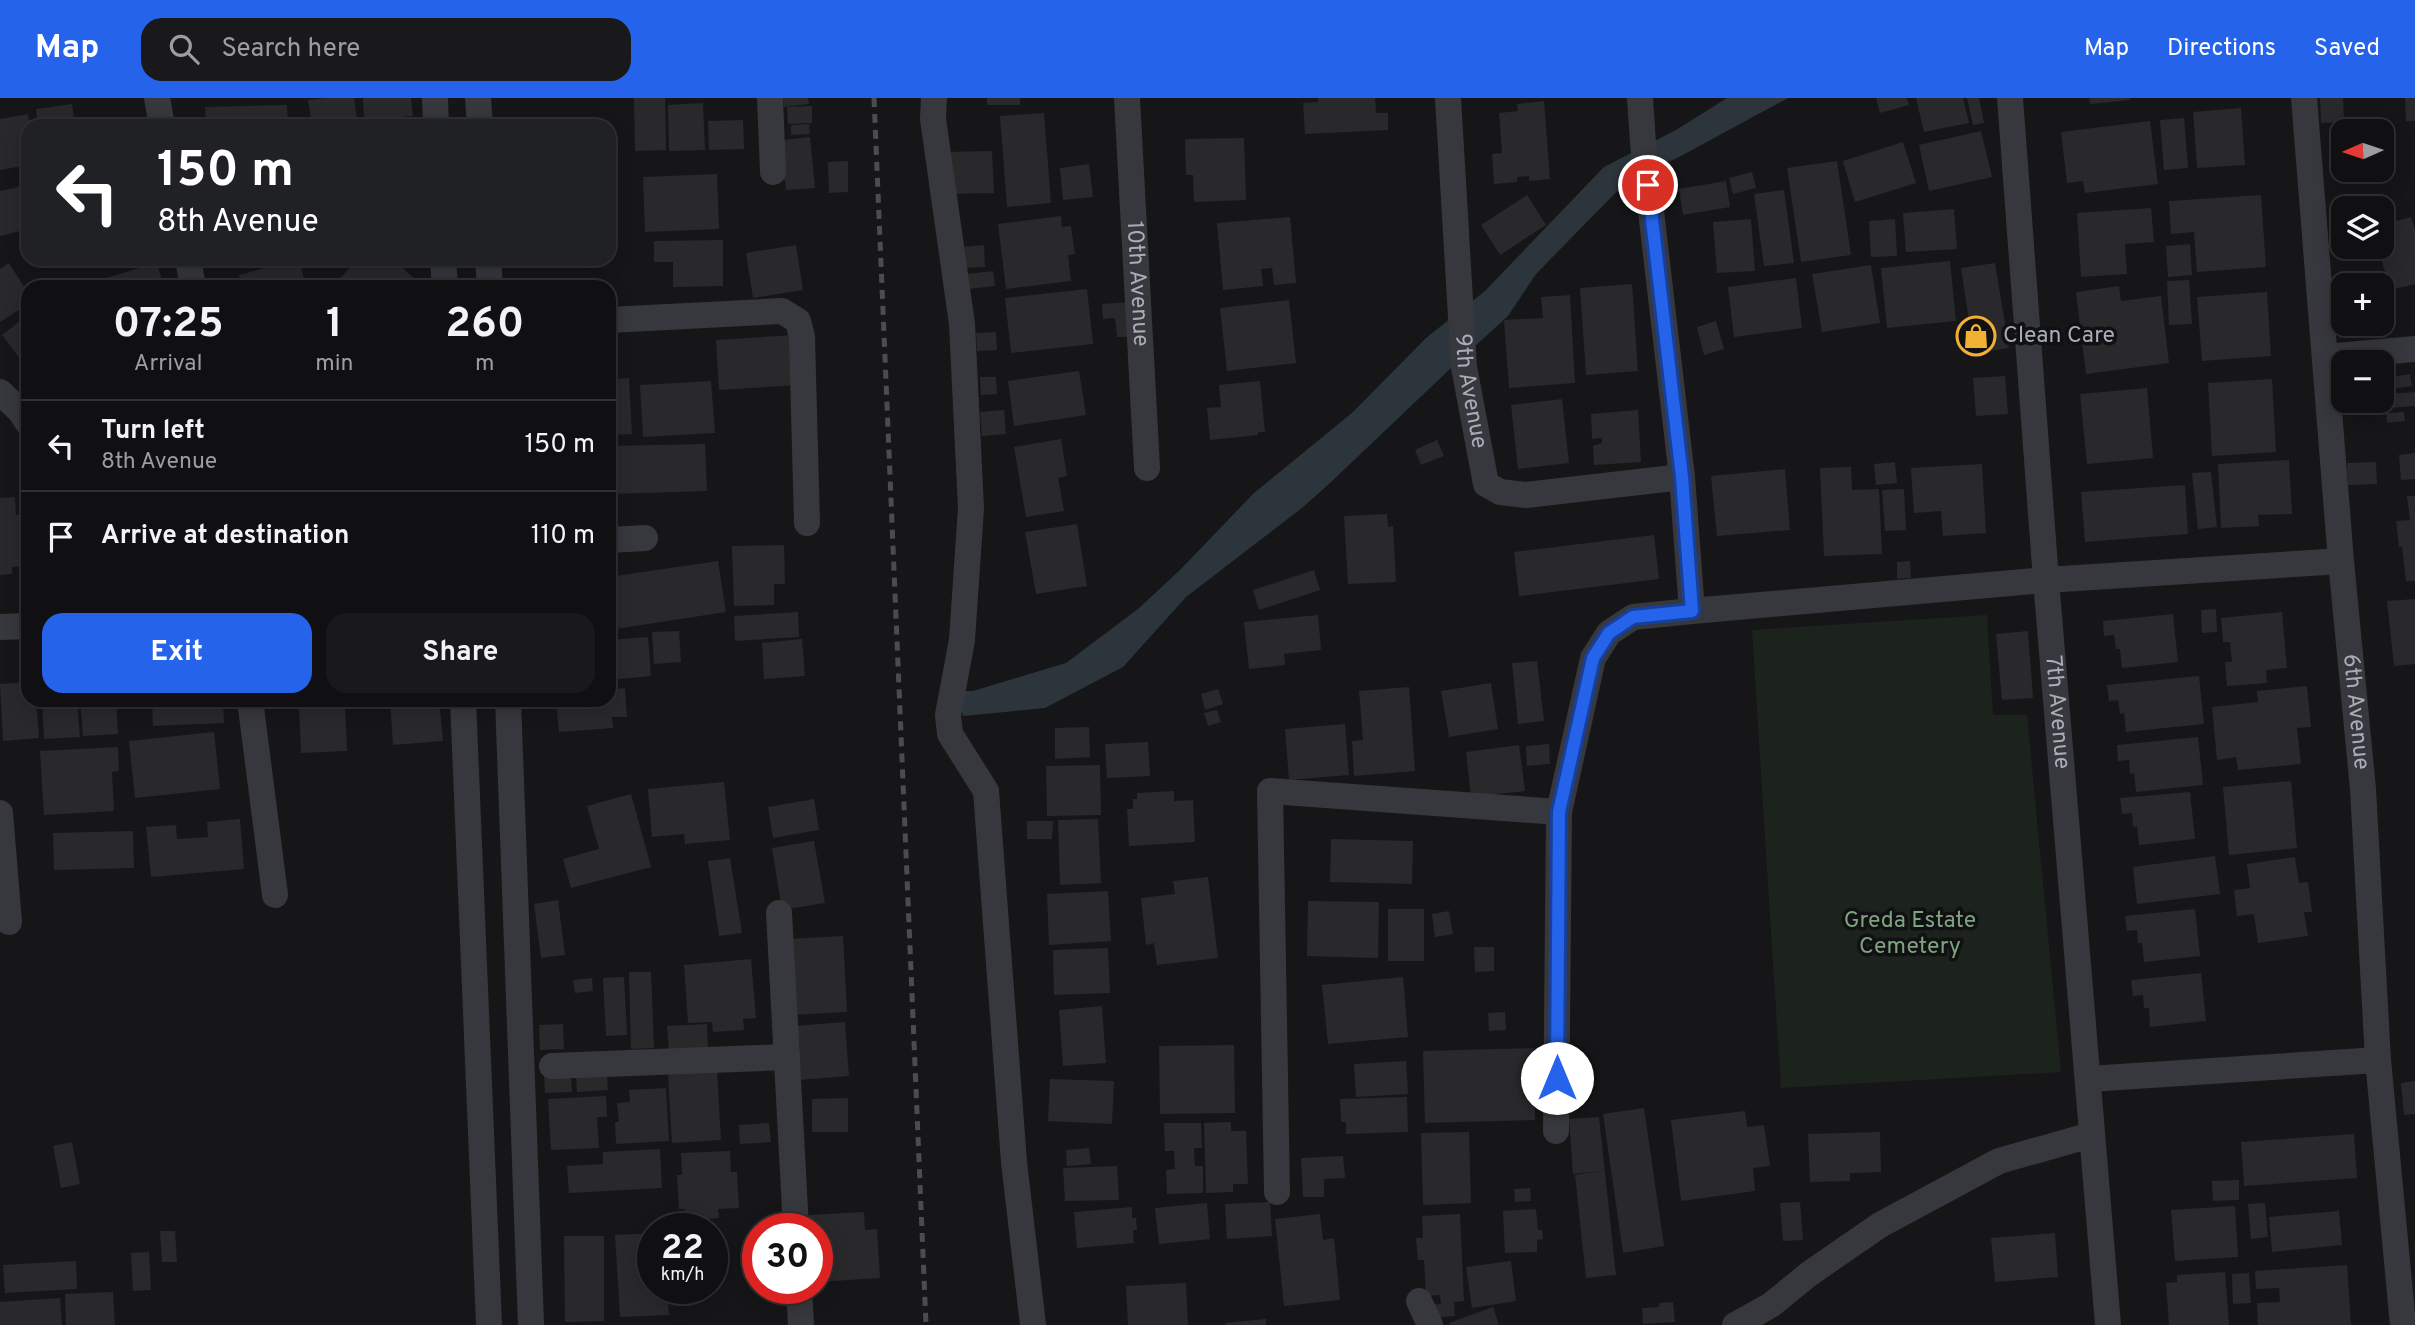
<!DOCTYPE html>
<meta charset="utf-8">
<style>
body{margin:0;font-family:Overpass,sans-serif;background:#19191b;color:#f1f3f6;height:100vh;display:flex;flex-direction:column;font-size:26px;white-space:nowrap}
*{box-sizing:border-box;margin:0}
p{font-size:23px;color:#9c9d9f}
.icon{flex:none;width:38px;height:38px;fill:none;stroke:currentColor;stroke-width:2;stroke-linecap:round;stroke-linejoin:round}
.map{position:relative;flex:1;overflow:hidden}
.side{position:absolute;left:21px;top:182px;width:595px;height:427px;display:flex;flex-direction:column;background:#101012;border-radius:21px;box-shadow:0 4px 18px #0003,0 0 0 2px #303032}
.side>*{flex:none}
.hud{position:absolute;left:21px;top:21px;width:595px;height:147px;border-radius:21px;box-shadow:0 4px 18px #0003,0 0 0 2px #303032;background:#202124;color:#fff;overflow:hidden}
.needle{width:46px;rotate:267deg}
.buttons{position:absolute;left:2331px;top:21px;display:grid;gap:14px}
.buttons a{display:grid;place-items:center;width:63px;height:63px;border-radius:14px;background:#101012;box-shadow:0 4px 18px #0003,0 0 0 2px #303032;font-size:35px}
.speed{position:absolute;left:637px;top:1115px;display:flex;gap:14px;font-size:35px;font-weight:700;text-align:center}
.speed>*{display:grid;place-content:center;width:91px;height:91px;border-radius:50%;background:#101012;box-shadow:0 4px 18px #0003,0 0 0 2px #303032;line-height:1}
.speed small{font-size:18px;font-weight:400}
.speed .limit{border:10px solid #d22;background:#fff;color:#111}
.pin{position:absolute;display:grid;place-items:center;width:60px;height:60px;color:#fff;margin:-30px;border:4px solid #fff;border-radius:50%;box-shadow:0 2px 7px #0007}
.me{position:absolute;width:77px;margin:-38px;rotate:0deg;stroke-linejoin:round;filter:drop-shadow(0 0 5px #0008)}
.turn{display:flex;align-items:center;gap:24px;height:147px;padding:0 21px;font-size:32px}
.turn .icon{width:91px;height:91px;stroke-width:2.5}
.turn b{display:block;font-size:49px;line-height:60px}
.eta{display:flex;justify-content:space-evenly;align-items:center;height:119px;text-align:center}
.eta b{font-size:42px;font-weight:700;line-height:49px}
.cta{display:flex;gap:14px;margin-top:auto;padding:14px 21px}
.cta a{flex:1;height:80px;border-radius:21px;background:#2563eb;color:#fff;font-size:28px;font-weight:700;line-height:80px;text-align:center}
.cta a+a{background:#19191b;color:#f1f3f6}
ul{padding:0;list-style:none}
li{display:flex;align-items:center;gap:21px;height:91px;padding:0 21px;border-top:2px solid #303032}
li div{flex:1}
li b{display:block;font-size:26px}
li em{font-style:normal}
header{display:flex;align-items:center;gap:42px;box-sizing:border-box;height:98px;padding:0 35px;background:#2563eb;color:#fff}
header strong{font-size:33px}
nav{display:flex;gap:38px;margin-inline-start:auto;font-size:24px}
.search{width:490px;height:63px;background:#19191b;display:flex;align-items:center;gap:18px;box-sizing:border-box;padding:0 24px;border-radius:21px;color:#9c9d9f;font-size:26px}
.map>svg:first-child{display:block}
</style>
<header>
<strong>Map</strong>
<div class="search"><svg class="icon" aria-label="search" viewBox="0 0 24 24"><circle cx="10" cy="10" r="6"/><path d="M15 15l6 6"/></svg>Search here</div>
<nav><a>Map</a><a>Directions</a><a>Saved</a></nav>
</header>
<div class="map">
<svg width="2415" height="1227" viewBox="0 0 2415 1227">
<rect width="100%" height="100%" fill="#161618"/>
<!-- green -->
<path fill="#1c231d" d="M1987,517l6,100h34l34,357 -280,16 -29,-458z"/>
<!-- water -->
<path fill="#2c353c" d="M1727,0h61l-107,58 -55,26 -90,92 -28,42 -57,52 -121,115 -28,25 -116,89 -63,70 -78,41 -82,8 -6,-25h16l93,-28 72,-54 43,-40 73,-76 99,-81 73,-74 59,-47 119,-124 72,-37z"/>
<!-- building -->
<path fill="#29292c" d="M325,0h29l4,28h-46l-4,-26z
M363,0h48l2,18 -49,4z
M634,0h31l1,52 -31,1z
M783,0h25l1,6 -25,3z
M987,0h33v7h-33z
M1318,0h57l1,15h12v17l-83,4 -2,-31 15,-1z
M1876,0h31l2,7 -29,8z
M1916,0h47l6,25 -45,9z
M1967,0h12l5,25 -11,2z
M2089,0h41v2l-40,4z
M2320,0h23l1,24 -23,1z
M2405,0h10v23h-9z
M1544,3l6,78 -21,2v-5l-12,1v5l-23,2 -2,-30 10,-1 -3,-40 19,-2 -1,-7z
M703,5l2,47 -36,1 -1,-46z
M72,6l3,22h-37l-2,-17z
M287,7l1,21h-82l-1,-19z
M812,8v17l-24,1 -1,-17z
M2241,10l4,57 -48,3 -4,-56z
M1044,15l7,90 -44,4 -7,-91z
M28,16l2,12h-2v39l-28,5v-51z
M2184,20l4,50 -24,2 -4,-50z
M743,22l1,29 -35,1 -1,-29z
M2150,23l8,63 -73,9 -2,-12 -16,2 -6,-51z
M809,26l1,10 -19,1v-10z
M1981,33l11,46 -63,14 -10,-46z
M810,39l5,51 -29,2 -1,-10 -4,1 2,-41z
M1244,40l2,62 -52,2 -1,-27h-7l-1,-36z
M1903,44l13,41 -61,19 -12,-41z
M2338,44h5v28h34v4l-40,-1z
M992,53l2,42 -49,1 -1,-42z
M848,63v31l-19,1 -1,-31z
M1837,63l14,94 -50,7 -14,-94z
M1089,66l4,33 -30,3 -3,-32z
M1752,74l4,16 -23,6 -4,-16z
M717,76l2,55 -74,3 -2,-55z
M1726,83l4,26 -47,8 -4,-26z
M28,87v44l-28,7v-45z
M1784,92l10,73 -30,3 -10,-72z
M1527,97l19,30 -46,30 -19,-30z
M2261,97l5,72 -69,5 -3,-40 -23,2 -2,-33z
M2340,102h21v8h-18v4h-3z
M2151,110l3,34 -29,2 2,30 -46,3 -4,-64z
M1954,111l3,40 -51,3 -3,-39z
M1061,118l1,11 9,-1 4,28 -7,1 3,26 -65,8 -8,-65z
M1290,119l6,66 -22,2 -2,-17 -11,1 2,17 -40,4 -6,-67z
M2411,119l4,13v54l-25,6 -12,-43h4v-22z
M1751,121l4,52 -38,2 -4,-51z
M1895,121l2,37 -26,1 -2,-36z
M723,142v46l-50,1v-25h-19v-21z
M2190,146l2,31 -24,2 -2,-31z
M796,147l7,45 -50,8 -7,-45z
M984,147l1,22 -23,1 -1,-21z
M299,161l7,28h-64l-3,-12z
M358,161h35l26,24 -3,4h-84z
M526,161h23v5l-23,1z
M1950,163l6,60 -69,7 -6,-60z
M9,165l19,30v11l-28,18v-53z
M157,165l7,24h-78l-1,-3z
M1995,165l14,85 -35,5 -13,-85z
M1871,167l9,58 -58,9 -10,-58z
M993,173l2,15 -27,3 -1,-15z
M1796,180l6,50 -68,9 -6,-50z
M2189,182l3,44 -23,1 -2,-44z
M1632,186l6,87 -52,4 -6,-87z
M2119,188l2,15 40,-5 8,67 -83,11 -10,-82z
M1087,191l6,55 -82,9 -6,-55z
M2267,194l4,64 -69,5 -5,-64z
M1570,197l5,88 -66,5 -5,-68 39,-2 -2,-21z
M1289,202l7,63 -69,8 -7,-63z
M1130,204l2,35h-15l-2,-19 -12,1 -1,-15z
M28,217v54l-26,-34z
M1716,223l8,28 -20,6 -7,-28z
M996,234l1,18 -20,1 -1,-18z
M795,237l3,50 -79,5 -3,-50z
M609,271h8l1,10 11,-1 3,56 -23,1z
M1079,273l7,44 -72,11 -6,-45z
M2410,276l2,12 -28,4 -2,-12z
M2005,278l3,38 -32,2 -3,-38z
M980,279h16l1,17 -16,1z
M2272,281l4,73 -64,4 -4,-73z
M711,283l4,52 -72,4 -3,-52z
M1260,283l5,51h-7v3l-48,5 -3,-32 14,-1 -2,-22z
M2147,290l6,70 -66,6 -7,-70z
M2415,294v14l-27,2 -1,-14z
M1562,301l7,64 -51,6 -7,-64z
M1004,312l2,24 -24,2 -2,-24z
M1638,312l3,52 -47,3 -1,-19 9,-3v-5l-10,1 -1,-25z
M2404,314l1,9 -18,2 -1,-10z
M1061,341l6,37 -9,2 6,33 -38,6 -12,-70z
M1437,342l7,16 -23,9 -6,-15z
M705,346l2,47 -98,3v-48z
M2415,355v26l-14,1 -2,-25z
M2289,362l3,54 -34,1 1,11 -38,2 -3,-64z
M1895,364l2,21 -21,2 -2,-21z
M2376,364l1,22 -29,1 -1,-22z
M1982,366l4,69 -43,3 -2,-25 -27,2 -3,-45z
M1851,369l1,23 27,-1 3,65 -58,2 -4,-88z
M1785,371l5,61 -73,6 -6,-60z
M2211,374l6,55 -19,2 -6,-56z
M2185,387l3,49 -103,8 -4,-50z
M1904,391l2,41 -21,1 -3,-41z
M2407,398h8v85h-9l-4,-34h-3l-3,-26 14,-1z
M15,399l1,18 12,-1v52l-16,1v7l-12,1v-77z
M1387,416l1,13 5,-1 3,56 -48,2 -4,-68z
M1077,426l10,62 -51,8 -11,-62z
M1654,437l5,44 -140,17 -5,-44z
M784,447l1,39h-11v21l-40,1 -2,-60z
M718,463l8,51 -117,18v-53z
M1910,463l1,17 -14,1v-17z
M1314,472l6,20 -61,20 -6,-20z
M2415,501v65l-21,2 -7,-65z
M2216,511l1,23 -15,1 -1,-23z
M798,514l1,25 -64,4 -1,-25z
M2282,514l5,56 -21,2 1,13 -40,3 -2,-24h7l-2,-20h-7l-2,-24z
M2173,516l5,48 -56,6 -2,-19h-4l-2,-14 -10,1 -1,-15z
M1318,517l3,35 -37,4 1,11 -36,4 -5,-47z
M679,533l2,31 -27,2 -2,-32z
M2028,533l5,67 -31,2 -6,-66z
M648,539l3,39 -42,4v-40z
M802,541l3,37 -41,3 -2,-36z
M1537,563l7,60 -26,3 -6,-61z
M2199,578l5,48 -78,8 -2,-19 -4,1 -2,-14 -9,1 -2,-16z
M28,584v18h8l3,38 -36,3 -3,-57z
M1491,585l7,46 -49,8 -8,-46z
M2307,588l4,41 -14,1 4,36 -63,6 -2,-13 -19,3 -5,-53 46,-5 -1,-11z
M1409,589l6,84 -61,5 -2,-35 11,-1 -4,-49z
M625,590l2,29h-15l1,11 -54,4 -3,-32h53v-10z
M1218,591l5,15 -18,6 -4,-16z
M42,602h35l3,37 -36,2z
M80,602h36l2,34 -35,2z
M152,602h71l1,23 -71,3z
M390,602h49l4,41 -50,4z
M345,607l2,46 -46,2 -2,-47z
M1217,612l4,12 -13,4 -4,-13z
M1345,626l4,51 -60,5 -4,-51z
M1089,629l1,30 -35,2v-31z
M214,634l6,57 -85,9 -6,-57z
M2198,639l5,48 -67,7 -2,-19 -4,1 -1,-14 -11,1 -1,-16z
M1148,644l2,34 -43,2 -2,-34z
M1549,646l1,20 -23,2 -1,-20z
M1519,647l6,46 -54,6 -5,-45z
M118,649l1,24 -7,1 2,39 -70,4 -4,-64z
M1100,667l1,50 -54,1 -1,-50z
M2291,683l6,67 -68,7 -6,-68z
M724,684l6,58 -45,4 -1,-10 -32,3 -4,-48z
M1174,693v10l19,-1 2,42 -66,4 -2,-37h6v-10h4v-6z
M2190,694l5,47 -56,6 -2,-19 -4,1 -1,-14 -10,1 -2,-16z
M631,696l20,73 -80,21 -8,-29 36,-10 -12,-43z
M814,701l5,31 -46,8 -5,-31z
M240,721l4,50 -93,8 -5,-50 30,-2 1,14 31,-2 -1,-15z
M1098,721l3,64 -41,2 -2,-65z
M1027,723h26l-1,18h-25z
M133,733l1,37 -80,2 -1,-37z
M1331,741l82,2 -1,43 -82,-2z
M814,743l11,62 -43,7 -10,-62z
M2215,758l5,38 -83,10 -4,-37z
M2295,759l4,26 9,-1 4,30h-8l4,24 -50,7 -4,-29 -17,2 -3,-26 16,-2 -3,-24z
M730,760l12,75 -23,3 -11,-75z
M1208,779l10,81 -61,7 -3,-22 -8,2 -5,-47 34,-4 -2,-13z
M1108,793l3,50 -62,4 -2,-51z
M558,802l7,55 -24,3 -7,-54z
M1308,803l71,1 -1,56 -71,-2z
M1388,811h36v52h-36z
M2195,811l5,47 -56,6 -2,-19h-4l-1,-13 -10,1 -2,-15z
M1449,813l4,23 -18,3 -3,-23z
M843,838l4,76 -56,3 -4,-76z
M1474,849h20v24l-19,1z
M1108,850l2,45 -56,2 -1,-45z
M751,861l5,59 -13,1 1,11 -31,2 -1,-10 -24,1 -4,-58z
M629,874h22l3,76 -23,1z
M2201,875l5,48 -56,6 -1,-19h-5l-1,-13 -10,1 -2,-16z
M624,879l3,58 -21,1 -3,-58z
M1403,879l5,60 -80,7 -6,-59z
M592,880l1,13 -18,2 -2,-13z
M1102,908l4,57 -43,3 -4,-56z
M1505,914l1,18 -17,1 -1,-18z
M845,924l4,54 -50,4 -5,-54z
M563,926l1,25 -24,1 -1,-25z
M707,926l1,25 -39,3 -2,-26z
M1234,947l1,68 -75,1 -1,-68z
M1534,950l1,72 -110,3 -2,-72z
M1406,963l2,33 -52,3 -2,-33z
M717,973l4,69 -49,3 -4,-69z
M571,976l1,18 -27,1 -1,-18z
M607,977l1,15 -31,2 -1,-15z
M1050,981l64,2 -2,43 -64,-3z
M2415,983v33l-11,1 -3,-32z
M666,990l3,53 -53,3 -1,-22h4l-2,-19 13,-1 -1,-12z
M606,998l1,21h-10l2,31 -48,2 -3,-51z
M1407,999l1,35 -62,2v-12h-5l-1,-23z
M848,1000v34h-36v-33z
M1644,1010l20,138 -41,7 -20,-139z
M1745,1013l2,16 17,-2 6,41 -17,2 2,23 -74,10 -10,-81z
M1599,1019l17,158 -30,3 -11,-103 25,-4 -27,3 -4,-55z
M1231,1024v9h15l2,53h-15v8l-27,1 -2,-70z
M769,1025l2,19 -31,2 -1,-19z
M1164,1025h37l1,25h-8l1,18h8v27l-36,1 -1,-24 9,-1 -1,-18h-9z
M1469,1034l2,71 -48,2 -2,-72z
M1880,1034l1,40 -31,1v8l-40,1 -2,-48z
M2354,1036l3,44 -113,8 -3,-44z
M72,1044l8,42 -19,4 -8,-42z
M1089,1050l2,16 -24,2 -1,-16z
M660,1051l2,39 -93,5 -2,-27 36,-2v-12z
M730,1053l1,21h6l2,36 -21,1 1,9 -33,2 -1,-11h-6l-2,-34h5l-1,-22z
M1343,1058l2,22 -21,1v18h-21l-2,-39z
M1117,1068l2,34 -54,1 -2,-33z
M2239,1082v20l-26,1 -1,-20z
M1530,1090l1,13 -16,1 -1,-13z
M1270,1104l2,34 -45,3 -2,-35z
M1800,1104l3,38 -20,1 -3,-38z
M1207,1105l3,36 -51,5 -4,-36z
M2265,1105l3,34 -17,2 -3,-35z
M2235,1108l3,51 -63,4 -4,-51z
M1132,1109v11h4l1,12h-4l1,13 -57,5 -3,-36z
M1536,1111l2,21h4l1,9 -6,1v12l-32,1 -2,-42z
M2339,1113l3,34 -70,7 -3,-35z
M864,1114l1,18 12,-1 3,49 -63,4v-54h-7l-1,-13z
M1320,1116l3,26 11,-2 6,62 -56,6 -9,-87z
M1460,1116l4,87 -10,1 1,14 -28,2 -1,-13 15,-1 -1,-9 -14,1 -2,-36h-6l-2,-22h7l-1,-22z
M160,1133h15l2,31h-15z
M653,1135v55h14l2,27 -49,2 -5,-82z
M2055,1135l3,44 -63,5 -4,-44z
M564,1138h40v85l-39,1z
M149,1154l2,38 -18,1 -2,-38z
M76,1163l1,28 -72,4 -2,-28z
M1511,1163l5,40 -44,7 -6,-41z
M2347,1167l4,60h-93l-1,-22 23,-1 -1,-14 -23,1 -1,-18z
M2225,1174l4,53h-60l-3,-42 11,-1v-7z
M2249,1175l2,30 -18,1 -1,-30z
M1186,1185l2,42h-60l-2,-39z
M113,1194l2,33h-49l-1,-31z
M60,1200l2,27h-62v-23z
M1673,1204l2,20 -32,2 -1,-16 17,-1v-4z
M1493,1209l6,18h-49l-1,-2z
M1266,1221v6h-40l-1,-2z"/>
<g fill="none" stroke-linecap="round" stroke-linejoin="round">
<!-- minor -->
<g stroke="#37383d" stroke-width="26">
<path d="M157,0l5,28"/>
<path d="M435,0l1,28"/>
<path d="M478,0l2,28"/>
<path d="M770,0l3,74"/>
<path d="M934,0l-1,21 29,205 9,184 -9,132 -14,75 2,19 36,57 28,371 19,163"/>
<path id="s1" d="M1127,0l20,370"/>
<path id="s2" d="M1448,0l16,269 22,117 14,8 26,3 156,-18"/>
<path d="M1640,0l3,45 39,334 10,134"/>
<path id="s3" d="M2010,0l36,482 62,745"/>
<path id="s4" d="M2304,0l37,463 22,228 15,271 25,265"/>
<path d="M188,161l5,28"/>
<path d="M443,161l2,28"/>
<path d="M488,161l2,28"/>
<path d="M609,222l173,-9 16,10 4,16 5,186"/>
<path d="M2325,259l90,-8"/>
<path d="M0,294l20,19 8,12"/>
<path d="M609,442l36,-2"/>
<path d="M0,529l28,-1"/>
<path d="M250,602l25,195"/>
<path d="M463,602l26,625"/>
<path d="M508,602l23,625"/>
<path d="M0,715l9,109"/>
<path d="M779,815l17,315"/>
<path d="M552,968l235,-9"/>
<path d="M2089,981l289,-19"/>
<path d="M1556,1033l3,-319 34,-154 16,-25 24,-16 59,-6 354,-31 295,-19"/>
<path d="M1277,1094l-7,-401 289,21"/>
<path d="M799,1190l2,37"/>
<path d="M1419,1203l11,24"/>
<path d="M1735,1227l36,-20 38,-31 71,-49 119,-64 92,-26"/>
</g>
<!-- rail -->
<path stroke="#4a4c52" stroke-width="5" stroke-dasharray="9 7" stroke-linecap="butt" d="M874,0l52,1227"/>
</g>
<g fill="none" stroke-linecap="round" stroke-linejoin="round">
<defs>
<path id="route" d="M1557,980l2,-266 34,-154 16,-25 24,-16 59,-6 -10,-134 -34,-292"/>
</defs>
<!-- route casing -->
<use href="#route" stroke="#184099" stroke-width="18"/>
<!-- route -->
<use href="#route" stroke="#2563eb" stroke-width="12"/>
</g>
<!-- icons -->
<defs>
<symbol id="shop-ring" viewBox="-11 -11 22 22"><circle r="9.5" fill="#111113" stroke="#f2b134" stroke-width="1.5"/><path d="M-5-2.5h2.3a2.7 3.5 0 0 1 5.4 0H5L5.5 6h-11ZM-1.5-2.5h3a1.5 2.3 0 0 0-3 0Z" fill="#f2b134"/></symbol>
</defs>
<g fill-rule="evenodd">
<use href="#shop-ring" x="1954" y="216" width="44" height="44"/>
</g>
<g text-anchor="middle" dominant-baseline="central" stroke-width="7" stroke-linejoin="round" paint-order="stroke">
<!-- street labels -->
<g font-size="23" fill="#a8adb8" stroke="#111113">
<text stroke="none"><textPath href="#s1" startOffset="186">10th Avenue</textPath></text>
<text stroke="none"><textPath href="#s2" startOffset="294">9th Avenue</textPath></text>
<text stroke="none"><textPath href="#s4" startOffset="616">6th Avenue</textPath></text>
<text stroke="none"><textPath href="#s3" startOffset="616">7th Avenue</textPath></text>
</g>
<!-- poi labels -->
<g font-size="23" fill="#a8adb8" stroke="#111113" text-anchor="start">
<text x="2003" y="238">Clean Care</text>
</g>
<!-- park labels -->
<g font-size="23" fill="#7fa381" stroke="#111113">
<text x="1910" y="823">Greda Estate<tspan x="1910" dy="26">Cemetery</tspan></text>
</g>
</g>
</svg>
<div class="buttons">
<a><svg class="needle" viewBox="-14 -14 28 28"><path d="M0-13l5 13h-10z" fill="#e53935"/><path d="M0 13l5-13h-10z" fill="#9c9d9f"/></svg></a>
<a><svg class="icon" aria-label="layers" viewBox="0 0 24 24"><path d="M12 4l9 5-9 5-9-5zM3 14l9 5 9-5"/></svg></a>
<a>+</a>
<a>−</a>
</div>
<div class="speed"><div>22<small>km/h</small></div><div class="limit">30</div></div>
<div class="pin" style="left:1648px;top:87px;background:#d93025"><svg class="icon" aria-label="arrive" viewBox="0 0 24 24"><path d="M6 21V4h12l-3 4 3 4H6"/></svg></div>
<svg class="me" style="left:1557px;top:980px" viewBox="-20 -20 40 40"><circle r="19" fill="#fff"/><path d="M0-13L10 11 0 6-10 11z" fill="#2563eb"/></svg>
<div class="hud">
<div class="turn"><svg class="icon" aria-label="left" viewBox="0 0 24 24"><path d="M17 20v-9H6M10 6l-5 5 5 5"/></svg><div><b>150 m</b>8th Avenue</div></div>
</div>
<section class="side">
<div class="eta">
<div><b>07:25</b><p>Arrival</p></div>
<div><b>1</b><p>min</p></div>
<div><b>260</b><p>m</p></div>
</div>
<ul>
<li><svg class="icon" aria-label="left" viewBox="0 0 24 24"><path d="M17 20v-9H6M10 6l-5 5 5 5"/></svg><div><b>Turn left</b><p>8th Avenue</p></div><em>150 m</em></li>
<li><svg class="icon" aria-label="arrive" viewBox="0 0 24 24"><path d="M6 21V4h12l-3 4 3 4H6"/></svg><div><b>Arrive at destination</b></div><em>110 m</em></li>
</ul>
<div class="cta"><a>Exit</a><a>Share</a></div>
</section>
</div>
